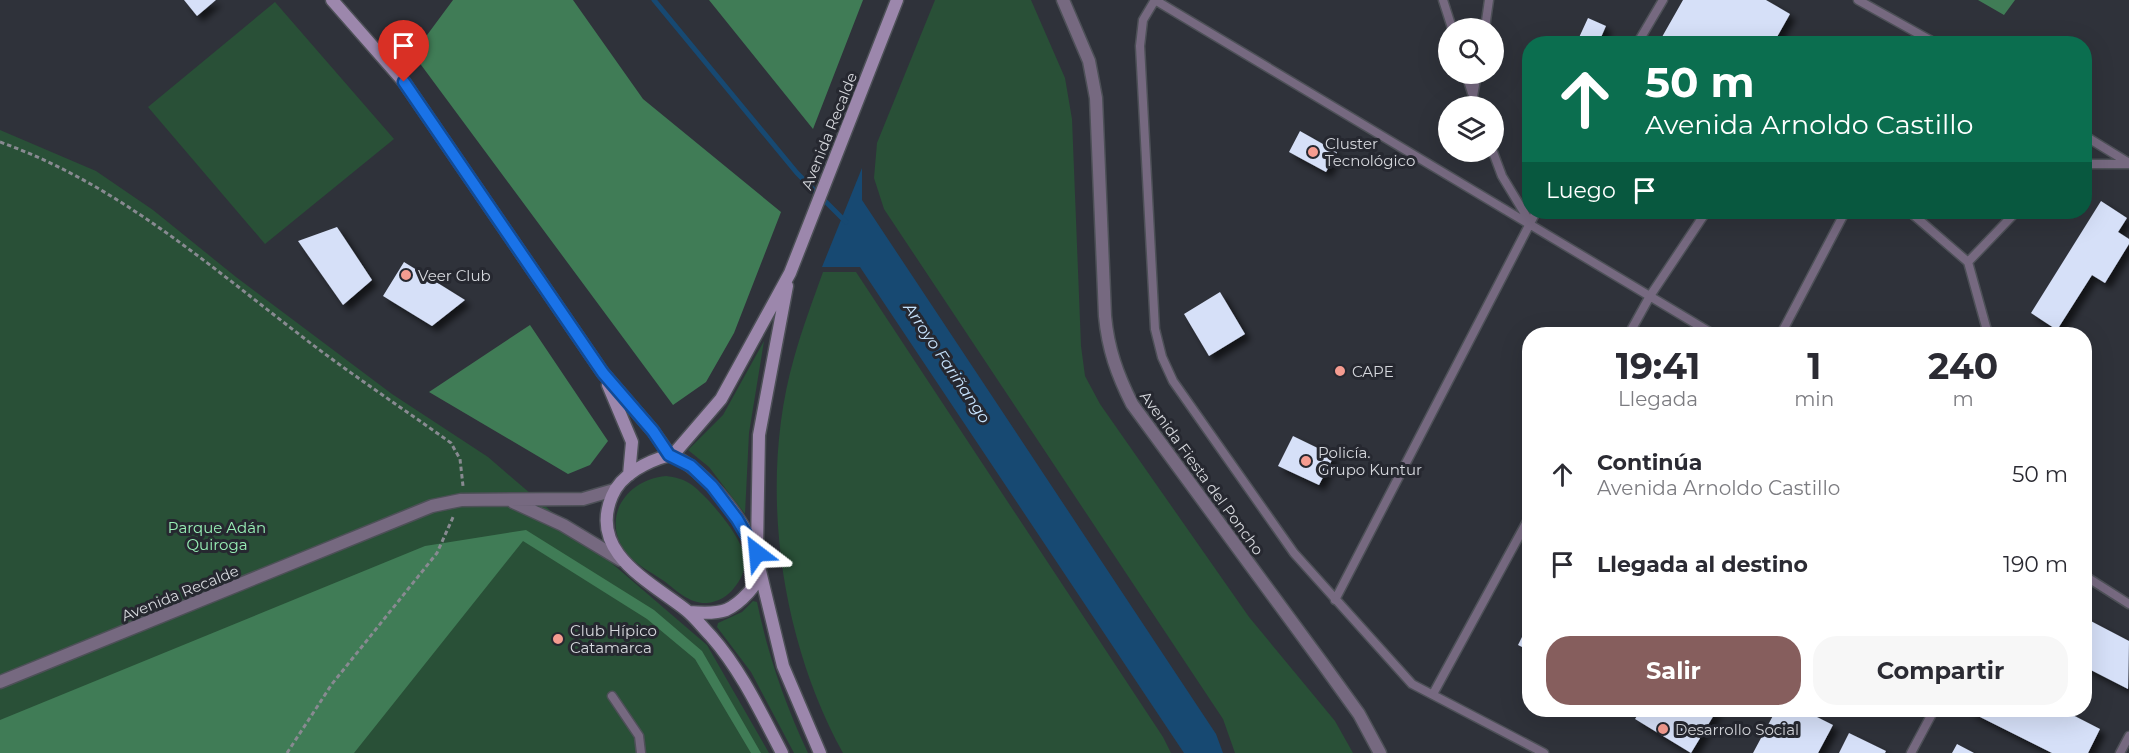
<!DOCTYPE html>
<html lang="es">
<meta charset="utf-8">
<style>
body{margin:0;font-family:Montserrat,sans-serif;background:#f7f7f7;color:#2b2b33;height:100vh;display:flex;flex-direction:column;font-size:22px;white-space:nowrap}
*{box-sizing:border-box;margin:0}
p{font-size:20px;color:#7c7c81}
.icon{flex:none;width:33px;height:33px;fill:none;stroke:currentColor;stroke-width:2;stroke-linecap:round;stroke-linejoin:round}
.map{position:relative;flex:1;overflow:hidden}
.panel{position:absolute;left:1522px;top:327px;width:570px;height:390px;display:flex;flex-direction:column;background:#fff;border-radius:24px;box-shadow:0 6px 24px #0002}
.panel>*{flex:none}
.banner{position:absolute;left:1522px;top:36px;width:570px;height:183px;border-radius:24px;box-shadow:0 6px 24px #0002;background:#0b6e4f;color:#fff;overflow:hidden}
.controls{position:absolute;left:1438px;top:18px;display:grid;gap:12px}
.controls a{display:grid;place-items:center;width:66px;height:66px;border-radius:50%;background:#fff;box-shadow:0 6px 24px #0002;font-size:30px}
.pin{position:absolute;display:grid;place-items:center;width:51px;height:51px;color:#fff;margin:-62px -26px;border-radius:50% 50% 50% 0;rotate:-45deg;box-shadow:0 0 6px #0007}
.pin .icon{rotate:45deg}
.me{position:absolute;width:66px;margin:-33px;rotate:331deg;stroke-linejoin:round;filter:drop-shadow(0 0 4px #0008)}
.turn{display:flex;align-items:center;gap:21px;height:126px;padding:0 24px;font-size:27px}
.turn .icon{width:78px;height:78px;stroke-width:2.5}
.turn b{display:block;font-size:42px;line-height:51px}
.then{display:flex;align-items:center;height:57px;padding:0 24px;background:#0003;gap:12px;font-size:22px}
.eta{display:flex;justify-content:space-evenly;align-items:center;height:102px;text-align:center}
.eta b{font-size:36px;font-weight:700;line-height:42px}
.cta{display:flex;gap:12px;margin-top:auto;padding:12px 24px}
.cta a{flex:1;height:69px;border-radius:24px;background:#865e5d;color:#fff;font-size:24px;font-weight:700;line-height:69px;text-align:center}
.cta a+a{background:#f7f7f7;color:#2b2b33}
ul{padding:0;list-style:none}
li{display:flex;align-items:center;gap:18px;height:90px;padding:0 24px}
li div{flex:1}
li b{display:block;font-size:22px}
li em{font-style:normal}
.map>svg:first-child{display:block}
</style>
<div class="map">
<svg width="2129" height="753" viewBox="0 0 2129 753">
<defs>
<filter id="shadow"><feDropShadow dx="5.5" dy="5.5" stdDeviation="3" flood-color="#0009"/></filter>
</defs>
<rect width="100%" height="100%" fill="#2f323a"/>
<!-- green -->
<path fill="#295037" d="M935,0h96l34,78 7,41 9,227 4,30 15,28 149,213 86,104 18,32h-118l-12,-34 -339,-510 -10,-31 3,-35z
M275,2l119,137 -129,105 -117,-137z
M0,130l96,41 57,39 83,67 156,117 96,63 219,188 62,108h-769z
M823,272h33l307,465 8,16h-328c-63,-114 -85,-269 -49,-395 8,-29 19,-58 29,-86z
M764,341l-15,92 -4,81 -36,-47 -21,-17 35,-35z
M666,476c9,1 18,3 26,9 17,13 50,52 53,73 1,11 -4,22 -11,30 -6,8 -16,14 -27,15 -17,1 -30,-12 -43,-22 -13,-9 -30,-17 -40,-31 -23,-36 5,-71 42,-74z
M753,601l4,1c11,53 28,102 51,151h-14l-43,-81 -34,-45 1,-4 24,-11z"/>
<!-- forest -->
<path fill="#407c56" d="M453,0h120l70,99 138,113 -47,121 -28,49 -33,23 -260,-351z
M709,0h154l-50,129z
M1978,0h37l-11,15z
M530,325l78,116 -18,24 -22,9 -139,-82z
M526,530l128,80 48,41 59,102h-10l-56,-94 -48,-40 -124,-78 -169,212h-354v-33l425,-174z"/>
<!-- water -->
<path fill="#174972" d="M862,168v32l354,534 7,19h-39l-324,-486h-38z"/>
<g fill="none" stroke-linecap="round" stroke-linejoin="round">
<!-- stream -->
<path stroke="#174972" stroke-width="5" d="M654,0l143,173 49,49"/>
</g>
<!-- building -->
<path fill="#d6e0f8" filter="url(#shadow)" d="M184,0h32l-19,16z
M1683,0h83l24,14 -17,30h-115z
M1588,18l18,8 -8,18h-22z
M1300,131l37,21 -11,20 -37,-20z
M2101,201l26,17 -9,14 11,7v5l-24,39 -13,-8 -35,55 -26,-17z
M337,227l35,53 -29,25 -45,-64z
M404,262l61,38 -33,26 -49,-30z
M1220,292l25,42 -36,22 -25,-42z
M1293,436l41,20 -15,29 -41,-19z
M2085,618l44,23 -1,48 -43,-22z
M1530,621v30l-12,-6z
M1641,710h76l-26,43 -56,-34z
M1776,710h27l30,15 -15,28h-65z
M1966,710h97l37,19 -12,24h-36z
M1849,733l37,18 -1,2h-46z
M1957,744l17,9h-22z"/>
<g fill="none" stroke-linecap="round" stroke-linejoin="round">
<defs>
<path id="service" d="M1155,0l-12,20 -3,26 15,283 7,28 11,24 121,172 118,131 132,69
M1155,0l558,334
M1443,0l9,28
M1858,0l79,44
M1485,28l4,-28
M1637,44l26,-44
M1466,74l6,19
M1477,106l-4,-10 4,-22
M2085,136l44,27
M1493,152l9,24 26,43
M2085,164h44
M1910,212l58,50 20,72
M1968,262l48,-50
M1629,334l21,-38 56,-84
M1781,334l64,-122
M2085,576l44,28
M1335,600l201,-388
M1433,694l97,-178
M612,696l27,40 2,17
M1911,753l23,-43
M2120,753l9,-17"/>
<path id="tertiary" d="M1063,0l26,61 7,37 9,218c3,33 12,58 27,88l191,260 36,50 21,39
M513,502l50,23 58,35
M0,682l432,-176 29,-6 122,-1 31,-9"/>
<path id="secondary" d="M332,0l72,82 199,291 50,58 17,24
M608,385l24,57 -3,33
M672,456l49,-57 69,-126 107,-273
M757,548l2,-113 28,-149
M760,571l23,95 37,87
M689,612c12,1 26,2 37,-2 13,-6 35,-26 34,-42 -3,-35 -57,-103 -90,-113 -22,6 -49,19 -58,41 -24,56 37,85 74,114 9,7 17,18 25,26 30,34 50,77 71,117"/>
</defs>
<!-- service casing -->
<use href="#service" stroke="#4d5057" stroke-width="11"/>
<!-- tertiary casing -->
<use href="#tertiary" stroke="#4d5057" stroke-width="15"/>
<!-- secondary casing -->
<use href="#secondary" stroke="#4d5057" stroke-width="15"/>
<!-- path -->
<path stroke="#888a91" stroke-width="3" stroke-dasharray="4.5 3" stroke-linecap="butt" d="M0,142c120,43 213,127 313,203 45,34 92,65 138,98l9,16 3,27
M287,753l45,-69 105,-131 17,-38"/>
<!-- service -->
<use href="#service" stroke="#766980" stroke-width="8"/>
<!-- tertiary -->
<use href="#tertiary" stroke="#766980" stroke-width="12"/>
<!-- secondary -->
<use href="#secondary" stroke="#9c87ac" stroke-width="12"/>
</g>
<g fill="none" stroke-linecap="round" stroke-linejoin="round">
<defs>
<path id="route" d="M404,82l199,291 50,58 16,24 22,11 21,20 25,33 20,34"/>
</defs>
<!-- route casing -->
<use href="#route" stroke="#114b97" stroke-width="15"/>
<!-- route -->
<use href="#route" stroke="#1a73e8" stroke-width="10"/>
</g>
<!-- markers -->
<g fill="#f59c90" stroke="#262830" stroke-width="2">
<circle cx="1313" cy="152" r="6"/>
<circle cx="406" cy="275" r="6"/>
<circle cx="1340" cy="371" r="6"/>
<circle cx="1306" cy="461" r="6"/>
<circle cx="558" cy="639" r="6"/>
<circle cx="1663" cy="729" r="6"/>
</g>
<g text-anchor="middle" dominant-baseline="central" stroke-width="6" stroke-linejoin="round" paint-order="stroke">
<!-- street labels -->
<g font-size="15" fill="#d6d8dd" stroke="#262830">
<text transform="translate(829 131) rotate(-68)">Avenida Recalde</text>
<text transform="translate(1202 473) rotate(54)">Avenida Fiesta del Poncho</text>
<text transform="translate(180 593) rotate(-22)">Avenida Recalde</text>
</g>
<!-- poi labels -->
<g font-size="15" fill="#d6d8dd" stroke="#262830" text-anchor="start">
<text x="1325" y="143">Cluster<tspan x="1325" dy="17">Tecnológico</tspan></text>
<text x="418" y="275">Veer Club</text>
<text x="1352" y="371">CAPE</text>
<text x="1318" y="452">Policía.<tspan x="1318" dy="17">Grupo Kuntur</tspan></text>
<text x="570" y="630">Club Hípico<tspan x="570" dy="17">Catamarca</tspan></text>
<text x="1675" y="729">Desarrollo Social</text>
</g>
<!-- park labels -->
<g font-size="15" fill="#98f0b6" stroke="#262830">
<text x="217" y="527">Parque Adán<tspan x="217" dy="17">Quiroga</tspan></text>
</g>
<!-- water labels -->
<g font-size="16" font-style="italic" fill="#c7e3fd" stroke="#262830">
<text transform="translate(947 363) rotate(56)">Arroyo Fariñango</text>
</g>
</g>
</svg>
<div class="controls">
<a><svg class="icon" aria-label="search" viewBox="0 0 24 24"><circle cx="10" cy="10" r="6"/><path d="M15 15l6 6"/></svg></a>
<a><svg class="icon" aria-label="layers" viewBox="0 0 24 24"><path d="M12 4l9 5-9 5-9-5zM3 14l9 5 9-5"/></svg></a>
</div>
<div class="pin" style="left:404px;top:82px;background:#d93025"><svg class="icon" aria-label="arrive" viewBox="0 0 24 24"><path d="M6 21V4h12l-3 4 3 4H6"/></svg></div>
<svg class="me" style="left:757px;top:553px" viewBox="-20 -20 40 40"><path d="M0-17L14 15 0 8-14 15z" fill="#1a73e8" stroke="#fff" stroke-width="4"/></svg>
<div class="banner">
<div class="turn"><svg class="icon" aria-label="ahead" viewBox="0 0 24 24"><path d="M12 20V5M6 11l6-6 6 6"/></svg><div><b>50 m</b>Avenida Arnoldo Castillo</div></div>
<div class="then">Luego<svg class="icon" aria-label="arrive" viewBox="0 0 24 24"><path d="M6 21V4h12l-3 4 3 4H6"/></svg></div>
</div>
<section class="panel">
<div class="eta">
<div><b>19:41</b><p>Llegada</p></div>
<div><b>1</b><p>min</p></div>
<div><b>240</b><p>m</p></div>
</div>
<ul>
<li><svg class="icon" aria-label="ahead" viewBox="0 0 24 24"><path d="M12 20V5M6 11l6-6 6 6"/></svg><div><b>Continúa</b><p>Avenida Arnoldo Castillo</p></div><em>50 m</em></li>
<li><svg class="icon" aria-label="arrive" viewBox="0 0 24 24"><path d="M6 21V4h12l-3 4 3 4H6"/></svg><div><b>Llegada al destino</b></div><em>190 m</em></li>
</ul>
<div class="cta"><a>Salir</a><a>Compartir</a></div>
</section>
</div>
